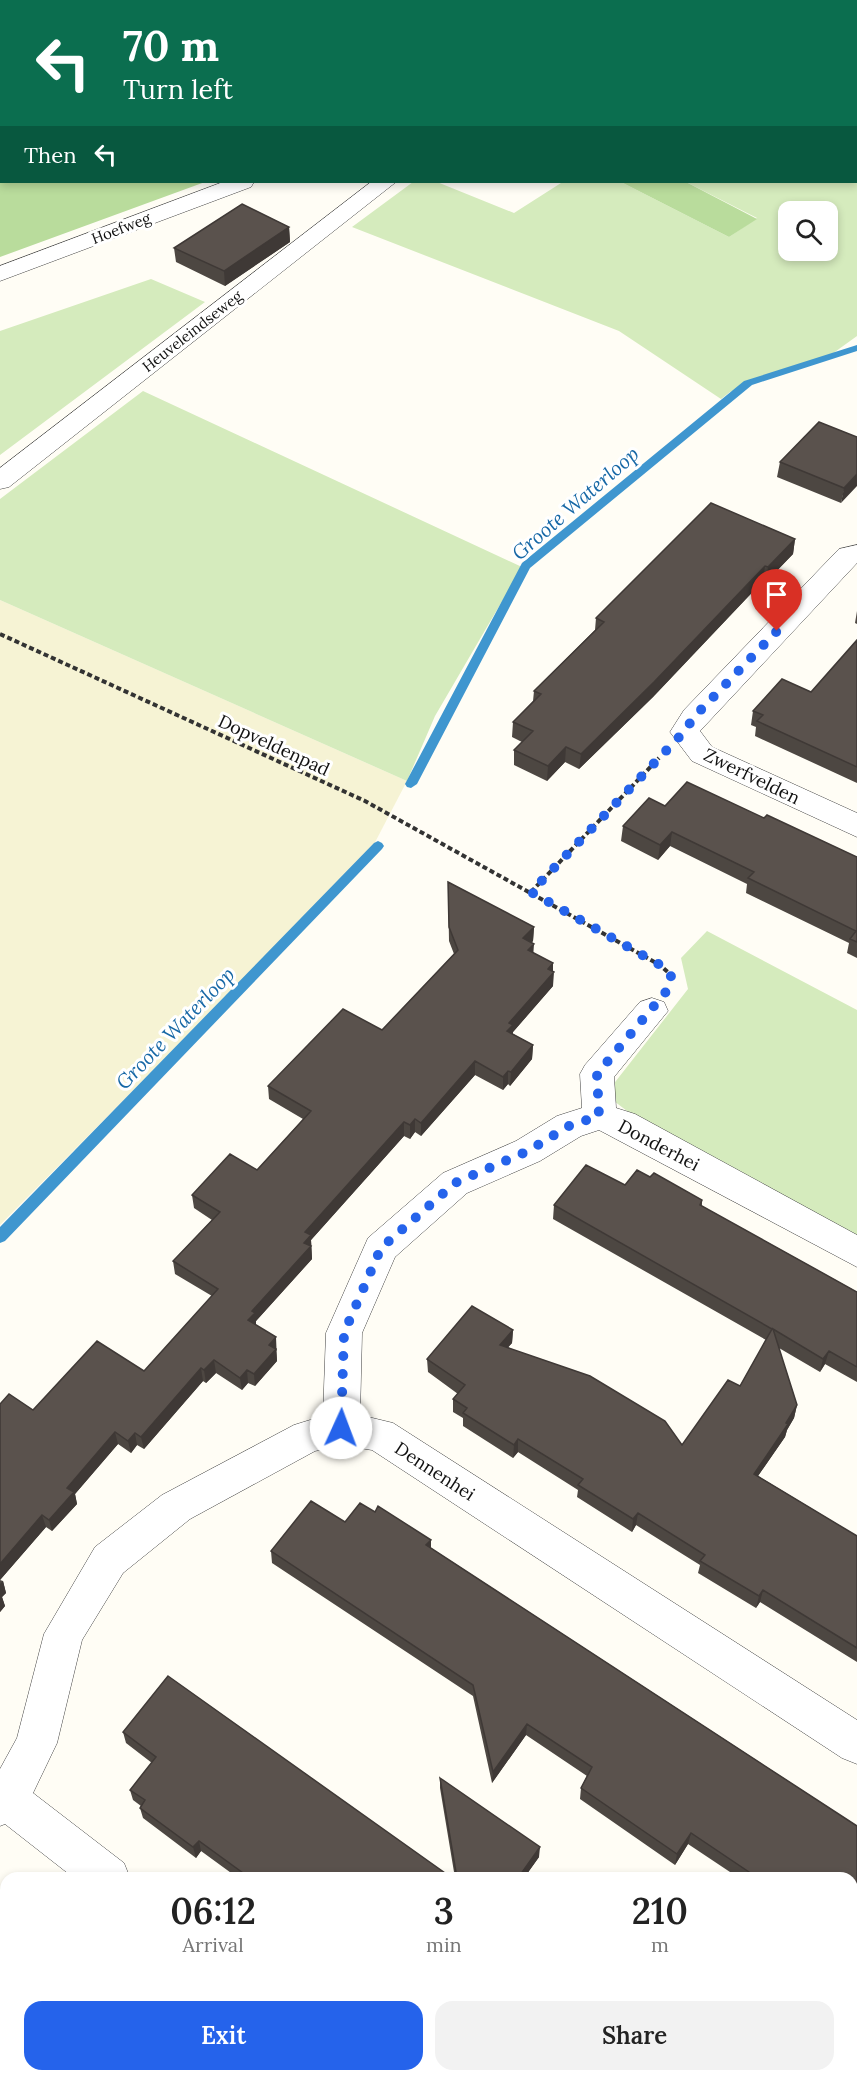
<!DOCTYPE html>
<style>
body{margin:0;font-family:Lora,serif;background:#f2f2f2;color:#222;height:100vh;display:flex;flex-direction:column;font-size:22px;white-space:nowrap}
*{box-sizing:border-box;margin:0}
p{font-size:20px;color:#767676}
.icon{flex:none;width:33px;height:33px;fill:none;stroke:currentColor;stroke-width:2;stroke-linecap:round;stroke-linejoin:round}
.map{position:relative;flex:1;overflow:hidden}
.sheet{position:absolute;left:0px;top:1872px;width:858px;height:210px;display:flex;flex-direction:column;background:#fff;border-radius:18px 18px 0 0;box-shadow:0 3px 9px #0003}
.sheet>*{flex:none}
.top-card{position:absolute;left:0px;top:0px;width:858px;height:183px;box-shadow:0 3px 9px #0003;background:#0b6e4f;color:#fff;overflow:hidden}
.fabs{position:absolute;left:778px;top:201px;display:grid;gap:12px}
.fabs a{display:grid;place-items:center;width:60px;height:60px;border-radius:12px;background:#fff;box-shadow:0 3px 9px #0003;font-size:30px}
.pin{position:absolute;display:grid;place-items:center;width:51px;height:51px;color:#fff;margin:-62px -26px;border-radius:50% 50% 50% 0;rotate:-45deg;box-shadow:0 0 6px #0007}
.pin .icon{rotate:45deg}
.me{position:absolute;width:66px;margin:-33px;rotate:2deg;stroke-linejoin:round;filter:drop-shadow(0 0 4px #0008)}
.turn{display:flex;align-items:center;gap:21px;height:126px;padding:0 24px;font-size:27px}
.turn .icon{width:78px;height:78px;stroke-width:2.5}
.turn b{display:block;font-size:42px;line-height:51px}
.then{display:flex;align-items:center;height:57px;padding:0 24px;background:#0003;gap:12px;font-size:22px}
.eta{display:flex;justify-content:space-evenly;align-items:center;height:102px;text-align:center}
.eta b{font-size:36px;font-weight:600;line-height:42px}
.primary-button{display:flex;gap:12px;margin-top:auto;padding:12px 24px}
.primary-button a{flex:1;height:69px;border-radius:18px;background:#2563eb;color:#fff;font-size:24px;font-weight:600;line-height:69px;text-align:center}
.primary-button a+a{background:#f2f2f2;color:#222}
.map>svg:first-child{display:block}
</style>
<div class="map">
<svg width="857" height="2082" viewBox="0 0 857 2082">
<rect width="100%" height="100%" fill="#fffdf5"/>
<!-- farmland -->
<path fill="#f6f3d4" d="M0,600l407,181 -36,69 -371,375z"/>
<!-- green -->
<path fill="#d5ebbd" fill-rule="evenodd" d="M198,0h386l6,1 -397,1z
M857,145v191l-25,18 -102,38 -9,7 -102,-68 -267,-104 61,-45h24l77,31 47,-30 -2,-1h62l108,55 28,-19 -71,-36h170zM789,212h39v38h-39z
M151,279l54,23 -205,153v-124z
M143,391l379,176 -87,149 -28,65 -407,-181v-101z
M707,931l150,79v227l-230,-126 -13,-10 -2,-15 76,-97 -7,-31z"/>
<!-- forest -->
<path fill="#b9dc9c" d="M0,11l2,171h203l-205,75z
M621,182h65l71,37 -28,18z"/>
<g fill="none" stroke-linecap="round" stroke-linejoin="round">
<!-- stream -->
<path fill="#3f96cf" fill-rule="evenodd" d="M857,345v6l-105,34 -222,183 -113,216 -6,4 -4,-1 -2,-3 117,-221 222,-182z
M378,841l4,2 2,3 -2,3 -377,392 -5,2v-16l374,-384z"/>
<defs>
<path id="street" d="M686,0h22l-23,2z
M223,182h31l-3,5 -251,94v-15z
M371,182h25l-387,305 -9,2v-21z
M857,545v18l-157,168 12,16 145,66v24l-165,-76 -22,-29 14,-22 155,-161z
M652,998l12,4 4,9 -54,66 2,31 19,6 222,121v32l-258,-137 -18,6 -41,25 -73,32 -72,64 -33,76 -2,82 33,8 464,297v44l-15,-6 -470,-308 -31,-5 -26,6 -125,68 -67,54 -41,67 -25,103 -24,50 91,70 6,15h-56l-69,-54 -5,2v-57l17,-31 27,-104 51,-87 67,-52 132,-70 29,-9 3,-83 42,-95 75,-65 73,-32 41,-25 25,-8 -2,-34 5,-9 55,-63z
M344,2076h51l3,6h-51z"/>
</defs>
<!-- street casing -->
<use href="#street" stroke="#444" stroke-width="1"/>
<!-- path -->
<path stroke="#333" stroke-width="4" stroke-dasharray="5 3" stroke-linecap="butt" d="M0,634l365,167 295,164 11,10 -1,5
M531,892l128,-134"/>
<!-- street -->
<use href="#street" fill="#fff" fill-rule="evenodd"/>
</g>
<!-- wall -->
<path fill="#4d4742" d="M289,227l1,15 -65,44 -49,-24 -2,-14z
M857,437l-16,66 -64,-26 3,-15z
M795,539l-2,15 -27,28 -3,-1 -110,116 -74,72 -14,-7 -18,19 -33,-16v-15l8,-8 -10,-5 1,-15 20,-21 1,-10 61,-61 1,-12z
M857,611v13l-2,-1z
M857,640v143l-102,-47 1,-9 -5,-2 2,-14 58,-19z
M665,806l99,12 93,39v101l-10,-5 2,-10 -103,-50 1,-9 -77,-38 -12,14 -37,-19 2,-15z
M448,882l86,45 -1,14 -2,2 2,10 20,10v23l-40,46v2l20,11 -1,14 -22,27 -2,-2 -5,6 -28,-15 -54,61 -6,-4 -5,7 -6,-3 -93,104 1,19 -56,62v4l21,25 -1,1 1,10 -22,25 -7,-3 -6,7 -26,-17 -10,10 -3,-2 -59,68 -7,-4 -6,8 -13,-9 -43,50 2,10 -25,27 -6,-4 -46,53 3,1 3,12 -4,4 3,9 -5,6v-208l33,6 111,-39 68,-75 -37,-22 -2,-13 39,-41 -18,-12 -2,-13 65,-25 46,-51 -34,-20 -1,-13 114,-56 72,-76 -5,-13z
M650,1177l52,23v6l155,86v90l-32,-18 -5,8 -41,-24 18,57 -3,13 -7,12 -2,7 -27,39 99,60v126l-97,-60 -4,6 -58,-35 2,-8 -64,-40 -4,7 -55,-35 1,-7 -60,-38 -5,6 -50,-32v-8l-10,-6v-13l5,-5 -30,-22 -1,-13 86,-29 -1,13 -4,4 174,98 58,-59 26,-46 -213,-121 1,-14z
M375,1512l56,28v8l426,278v116l-5,-4v-60h-113l-51,-34 -13,21 -95,-66 1,-11 6,-12 -61,-41 -34,48 -19,-87 -201,-133 -1,-12 74,-29z
M123,1732l328,146h-213l-37,-27 -5,7 -53,-40 -3,-10 1,-2 -8,-6 -3,-10 22,-27 -26,-20z
M440,1778l99,79 -15,21h-69l-15,-90z
M0,1939l6,5v114l-6,-3z
M31,2076h194l7,6h-194z
M507,2076h221l8,6h-221z"/>
<!-- shaded-wall -->
<path fill="#3f3936" d="M289,227l1,15 -65,44 -1,-15z
M857,474v12l-16,17 3,-15z
M795,539l-2,15 -27,28 2,-15z
M765,566l-2,15 -110,116 -74,72 2,-15z
M566,747l-1,15 -18,19 1,-15z
M672,832l-2,14 -12,14 2,-15z
M534,927l-1,14 -11,11 1,-14z
M534,944l-1,14 -5,-8z
M553,963v11l1,-2 -1,14 -40,46 -1,7 -5,-8 2,-8z
M533,1045l-1,14 -22,27 1,-14z
M475,1061v14l-54,61v-13z
M508,1071v13l-5,6v-13z
M415,1119v13l-5,7v-14z
M404,1122v14l-93,104 1,19 -56,62v4l-8,-5 4,-9 53,-79z
M513,1330l-1,13 -13,15 1,-13z
M276,1337l1,24 -22,25 -1,-12 15,-29z
M829,1351l-4,13 -5,8 3,-13z
M214,1360l2,13 -10,10 -2,-13z
M201,1368l2,13 -59,68 -3,-12z
M247,1370l1,13 -6,7 -2,-12z
M797,1405l-3,13 -7,12 -2,7 -34,49 3,-12z
M115,1432l3,12 -43,50 2,10 -25,27 -3,-11 18,-32z
M135,1433l2,12 -6,8 -3,-12z
M518,1439v13l-5,6 1,-13z
M638,1513l-2,12 -4,7 1,-13z
M42,1515l4,12 -46,53v-16z
M431,1540v12l-5,-7z
M3,1581l3,12 -4,4 3,9 -5,6v-28z
M763,1590l-3,12 -4,6 3,-12z
M527,1724l-1,11 -34,48 1,-11z
M691,1833l-3,11 -13,21 2,-11z
M199,1841l2,10 -5,7 -3,-11z
M540,1847l-1,10 -15,21h-6z"/>
<!-- building -->
<path fill="#5a524d" stroke="#3f3936" stroke-width="1.5" d="M767,0h90v50l-1,-48h-92z
M242,204l47,23 -65,44 -50,-23z
M819,422l38,15v37l-13,14 -64,-26z
M711,503l84,36 -27,28 -3,-1 -111,116 -73,72 -15,-7 -18,19 -34,-16 19,-19 -20,-9 28,-28 -7,-3 70,-69 -8,-4z
M857,640v127l-100,-46 6,-6 -10,-4 29,-32 29,13z
M687,782l77,36 3,-3 90,42v85l-7,-3 6,-8 -108,-53 6,-6 -82,-40 -12,13 -37,-19 26,-28 16,8z
M448,882l86,45 -11,11 11,6 -6,6 25,13 -5,6 6,3 -45,51 4,2 -6,6 26,14 -22,27 -3,-1 -5,6 -28,-16 -54,62 -6,-4 -5,6 -6,-3 -99,110 6,3 -7,8 7,3 -59,65 3,2 -7,7 28,17 -7,8 7,4 -22,25 -7,-4 -7,8 -26,-18 -10,10 -3,-2 -60,69 -6,-4 -7,8 -13,-9 -48,56 7,4 -25,28 -7,-5 -42,49v-160l9,-10 24,16 64,-69 47,30 74,-82 -45,-28 47,-49 -28,-17 38,-41 27,16 54,-59 -43,-25 75,-77 39,21 76,-80 -9,-23z
M586,1165l39,20 12,-15 13,7 4,-4 48,27 -2,5 157,87v75l-28,-16 -6,8 -50,-30 24,76 -11,18 2,1 -34,50 103,62v112l-94,-58 -4,6 -59,-35 5,-6 -67,-42 -5,6 -55,-34 5,-6 -65,-40 -4,6 -51,-32 4,-5 -14,-9 12,-14 -38,-26 45,-53 41,24 -13,15 90,31 75,45 17,24 46,-65 12,6 32,-57 -218,-124z
M311,1501l34,21 15,-19 15,9 3,-6 53,34 -5,5 431,281v103l-5,-3v-48h-94l-67,-45 -14,21 -96,-66 11,-21 -65,-43 -34,48 -20,-87 -202,-134z
M168,1676l284,202h-202l-51,-37 -6,6 -53,-39 5,-8 -15,-10 26,-33 -33,-25z
M440,1778l100,69 -22,31h-61z
M0,1939l6,5v107l-6,-3z
M37,2076h188l7,6h-187z
M517,2076h211l8,6h-212l-8,-5z"/>
<g fill="none" stroke-linecap="round" stroke-linejoin="round">
<!-- route -->
<path stroke="#2563eb" stroke-width="10" stroke-dasharray="0 18" d="M341,1428l3,-95 37,-85 74,-65 73,-32 41,-25 30,-10 -2,-42 73,-87 1,-12 -11,-10 -129,-73 153,-160 10,-15 83,-86"/>
</g>
<g text-anchor="middle" dominant-baseline="central" stroke-width="6" stroke-linejoin="round" paint-order="stroke">
<!-- far-street labels -->
<g font-size="15" fill="#111" stroke="#fff">
<text transform="translate(121 228) rotate(-21)">Hoefweg</text>
<text transform="translate(192 331) rotate(-38)">Heuveleindseweg</text>
</g>
<!-- street labels -->
<g font-size="18" fill="#111" stroke="#fff">
<text transform="translate(274 745) rotate(25)">Dopveldenpad</text>
<text transform="translate(752 776) rotate(26)">Zwerfvelden</text>
<text transform="translate(659 1145) rotate(28)">Donderhei</text>
<text transform="translate(435 1471) rotate(33)">Dennenhei</text>
</g>
<!-- water labels -->
<g font-size="20" font-style="italic" fill="#1768a6" stroke="#fff">
<text transform="translate(575 503) rotate(-41)">Groote Waterloop</text>
<text transform="translate(175 1028) rotate(-46)">Groote Waterloop</text>
</g>
</g>
</svg>
<div class="fabs">
<a><svg class="icon" aria-label="search" viewBox="0 0 24 24"><circle cx="10" cy="10" r="6"/><path d="M15 15l6 6"/></svg></a>
</div>
<div class="pin" style="left:777px;top:631px;background:#d93025"><svg class="icon" aria-label="arrive" viewBox="0 0 24 24"><path d="M6 21V4h12l-3 4 3 4H6"/></svg></div>
<svg class="me" style="left:341px;top:1428px" viewBox="-20 -20 40 40"><circle r="19" fill="#fff"/><path d="M0-13L10 11 0 6-10 11z" fill="#2563eb"/></svg>
<div class="top-card">
<div class="turn"><svg class="icon" aria-label="left" viewBox="0 0 24 24"><path d="M17 20v-9H6M10 6l-5 5 5 5"/></svg><div><b>70 m</b>Turn left</div></div>
<div class="then">Then<svg class="icon" aria-label="left" viewBox="0 0 24 24"><path d="M17 20v-9H6M10 6l-5 5 5 5"/></svg></div>
</div>
<section class="sheet">
<div class="eta">
<div><b>06:12</b><p>Arrival</p></div>
<div><b>3</b><p>min</p></div>
<div><b>210</b><p>m</p></div>
</div>
<div class="primary-button"><a>Exit</a><a>Share</a></div>
</section>
</div>
